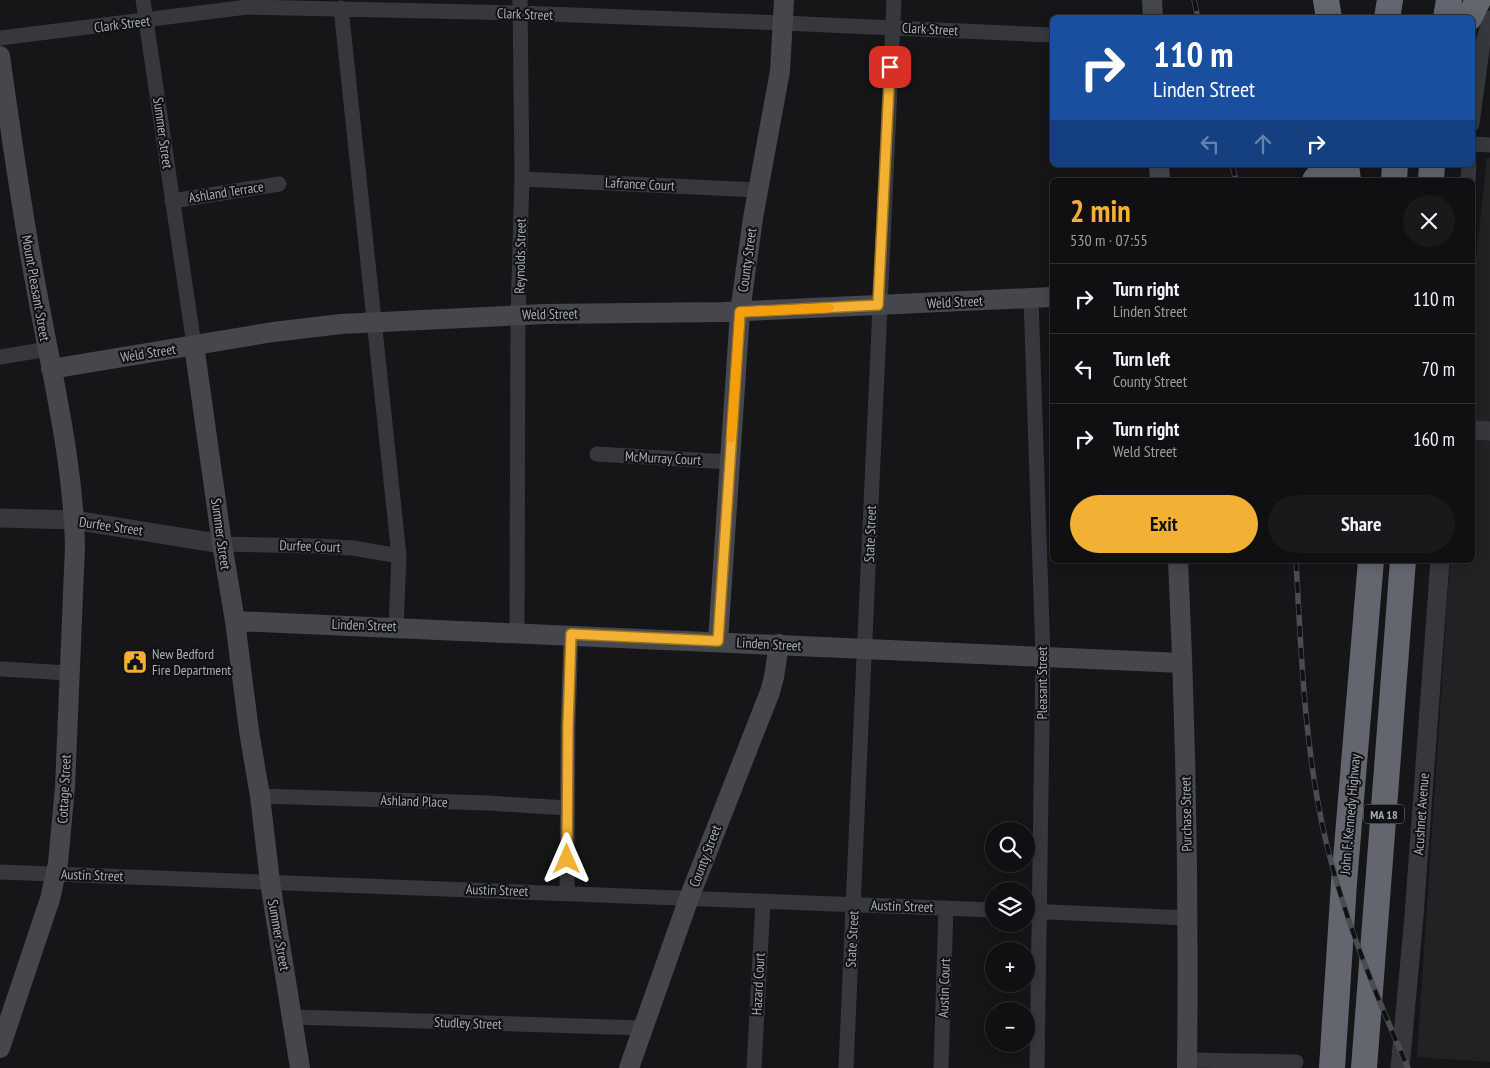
<!DOCTYPE html>
<meta charset="utf-8">
<style>
body{margin:0;font-family:"PT Sans Narrow",sans-serif;background:#19191b;color:#f1f3f6;height:100vh;display:flex;flex-direction:column;font-size:19px;white-space:nowrap}
*{box-sizing:border-box;margin:0}
p{font-size:16px;color:#9c9d9f}
.icon{flex:none;width:28px;height:28px;fill:none;stroke:currentColor;stroke-width:2;stroke-linecap:round;stroke-linejoin:round}
.map{position:relative;flex:1;overflow:hidden}
.panel{position:absolute;left:1050px;top:178px;width:425px;height:385px;display:flex;flex-direction:column;background:#101012;border-radius:8px;box-shadow:0 2px 12px #0003,0 0 0 1px #303032}
.panel>*{flex:none}
.hud{position:absolute;left:1050px;top:15px;width:425px;height:152px;border-radius:8px;box-shadow:0 2px 12px #0003,0 0 0 1px #303032;background:#1a4fa0;color:#fff;overflow:hidden}
.fabs{position:absolute;left:985px;top:822px;display:grid;gap:10px}
.fabs a{display:grid;place-items:center;width:50px;height:50px;border-radius:50%;background:#101012;box-shadow:0 2px 12px #0003,0 0 0 1px #303032;font-size:25px}
.pin{position:absolute;display:grid;place-items:center;width:42px;height:42px;color:#fff;margin:-21px;border-radius:10px;box-shadow:0 2px 8px #0006}
.me{position:absolute;width:55px;margin:-28px;rotate:0deg;stroke-linejoin:round;filter:drop-shadow(0 0 4px #0008)}
.turn{display:flex;align-items:center;gap:18px;height:105px;padding:0 20px;font-size:22px}
.turn .icon{width:65px;height:65px;stroke-width:2.5}
.turn b{display:block;font-size:35px;line-height:42px}
.lanes{display:flex;align-items:center;height:48px;padding:0 20px;background:#0003;justify-content:center;gap:25px;direction:ltr}
.lanes .off{opacity:.35}
.round{display:grid;place-items:center;flex:none;width:52px;height:52px;border-radius:26px;background:#19191b}
.headline{display:flex;align-items:center;justify-content:space-between;height:85px;padding:0 20px}
h1{font-size:30px;font-weight:600;line-height:38px;color:#f2b134}
.action{display:flex;gap:10px;margin-top:auto;padding:10px 20px}
.action a{flex:1;height:58px;border-radius:30px;background:#f2b134;color:#111;font-size:20px;font-weight:600;line-height:58px;text-align:center}
.action a+a{background:#19191b;color:#f1f3f6}
ul{padding:0;list-style:none}
li{display:flex;align-items:center;gap:15px;height:70px;padding:0 20px;border-top:1px solid #303032}
li div{flex:1}
li b{display:block;font-size:19px}
li em{font-style:normal}
.map>svg:first-child{display:block}
</style>
<div class="map">
<svg width="1490" height="1068" viewBox="0 0 1490 1068">
<rect width="100%" height="100%" fill="#161618"/>
<!-- built -->
<path fill="#222225" d="M1487,158h3v904l-73,-5 33,-497h22v-266z"/>
<g fill="none" stroke-linecap="round" stroke-linejoin="round">
<!-- minor -->
<path stroke="#37383d" stroke-width="15" d="M143,0l51,345
M341,8l58,548 -3,71
M0,38l247,-31 273,6 263,10 269,12
M1472,124l11,-82 7,-24
M1472,144l18,1
M522,179l236,11
M1468,180l1,-15
M172,201l107,-17
M1031,298l12,358 -6,412
M0,357l48,-8
M597,454l132,8
M222,544l93,2 38,2 46,8
M517,632l1,-317 4,-136 -2,-179
M0,669l68,4
M260,796l228,7 79,5
M0,872l994,38
M567,893l1,-168 3,-90
M1026,911l162,7
M293,1017l349,11
M1187,1060l109,2
M754,1068l9,-167
M846,1068c16,-356 30,-712 48,-1068
M941,1068l5,-160"/>
<!-- tertiary -->
<path stroke="#37383d" stroke-width="19" d="M1472,430l18,1
M0,518l74,2 148,24
M1400,1068l14,-152 26,-356"/>
<!-- secondary -->
<path stroke="#45474d" stroke-width="20" d="M1152,0l1,18
M0,56c11,79 22,158 37,236 15,83 36,168 38,254l-10,241 -7,76 -8,36 -50,149
M1159,165l1,15
M194,345l28,199 13,77 14,110 11,65 10,86 30,186
M51,369l222,-37 68,-8 203,-10 180,-2 328,-15
M1178,560c8,169 11,339 9,508
M235,621l947,42
M718,641l22,-329 13,-94 27,-147 4,-71
M629,1068l60,-170 81,-206 4,-15 5,-33"/>
<!-- motorway -->
<path stroke="#63666e" stroke-width="26" d="M1326,0l3,18
M1387,18l3,-18
M1446,18l3,-18
M1469,18l9,-18
M1346,165l2,15
M1315,180l13,-15
M1394,180l1,-15
M1431,180l1,-15
M1332,1068l12,-185 27,-323
M1364,1068l39,-508"/>
<defs>
<path id="rail" d="M1194,0l4,18
M1232,165l4,15
M1296,560c5,90 8,180 27,268 18,84 51,162 85,240"/>
</defs>
<!-- rail casing -->
<use href="#rail" stroke="#4a4c52" stroke-width="5.5"/>
<!-- rail -->
<use href="#rail" stroke="#111113" stroke-width="4" stroke-dasharray="11" stroke-linecap="butt"/>
</g>
<g fill="none" stroke-linecap="round" stroke-linejoin="round">
<defs>
<path id="route" d="M567,859l1,-134 3,-91 147,7 22,-329 138,-7 12,-238"/>
</defs>
<!-- route casing -->
<use href="#route" stroke="#9d7322" stroke-width="12"/>
<!-- route -->
<use href="#route" stroke="#f2b134" stroke-width="9"/>
<!-- slow -->
<path stroke="#f59e0b" stroke-width="9" d="M731,438l9,-126 89,-4"/>
</g>
<!-- icons -->
<defs>
<symbol id="civic-square" viewBox="-11 -11 22 22"><rect x="-9" y="-9" width="18" height="18" rx="4" fill="#f2b134" stroke="#111113"/><path d="M-.6-6.5H3V-4.5H.6V-3L4-1V1h2V6H-6V1h2V-1L-.6-3ZM-1.2 2.5V6h2.4V2.5Z" fill="#111"/></symbol>
</defs>
<g fill-rule="evenodd">
<use href="#civic-square" x="121" y="648" width="28" height="28"/>
</g>
<g text-anchor="middle" dominant-baseline="central" stroke-width="4" stroke-linejoin="round" paint-order="stroke">
<!-- shield labels -->
<rect fill="#111113" stroke="#7b7e86" stroke-width="1" x="1364" y="804.5" width="40" height="19" rx="4"/>
<g font-size="12" font-weight="bold" fill="#a8adb8">
<text x="1384" y="814">MA 18</text>
</g>
<!-- street labels -->
<g font-size="14" fill="#a8adb8" stroke="#111113">
<text transform="translate(525 14) rotate(2)">Clark Street</text>
<text transform="translate(122 24) rotate(-7)">Clark Street</text>
<text transform="translate(930 29) rotate(3)">Clark Street</text>
<text transform="translate(163 133) rotate(82)">Summer Street</text>
<text transform="translate(640 184) rotate(3)">Lafrance Court</text>
<text transform="translate(226 192) rotate(-9)">Ashland Terrace</text>
<text transform="translate(520 256) rotate(-89)">Reynolds Street</text>
<text transform="translate(747 260) rotate(-82)">County Street</text>
<text transform="translate(36 288) rotate(80)">Mount Pleasant Street</text>
<text transform="translate(955 302) rotate(-3)">Weld Street</text>
<text transform="translate(550 314) rotate(-1)">Weld Street</text>
<text transform="translate(148 353) rotate(-9)">Weld Street</text>
<text transform="translate(663 458) rotate(3)">McMurray Court</text>
<text transform="translate(111 526) rotate(8)">Durfee Street</text>
<text transform="translate(221 534) rotate(82)">Summer Street</text>
<text transform="translate(870 534) rotate(-88)">State Street</text>
<text transform="translate(310 546) rotate(2)">Durfee Court</text>
<text transform="translate(364 625) rotate(2)">Linden Street</text>
<text transform="translate(769 644) rotate(3)">Linden Street</text>
<text transform="translate(1042 683) rotate(-90)">Pleasant Street</text>
<text transform="translate(64 789) rotate(-87)">Cottage Street</text>
<text transform="translate(414 801) rotate(2)">Ashland Place</text>
<text transform="translate(1186 814) rotate(-91)">Purchase Street</text>
<text transform="translate(1350 814) rotate(-85)">John F. Kennedy Highway</text>
<text transform="translate(1421 814) rotate(-86)">Acushnet Avenue</text>
<text transform="translate(705 856) rotate(-69)">County Street</text>
<text transform="translate(92 875) rotate(2)">Austin Street</text>
<text transform="translate(497 890) rotate(2)">Austin Street</text>
<text transform="translate(902 906) rotate(2)">Austin Street</text>
<text transform="translate(279 935) rotate(80)">Summer Street</text>
<text transform="translate(852 939) rotate(-87)">State Street</text>
<text transform="translate(758 984) rotate(-87)">Hazard Court</text>
<text transform="translate(944 988) rotate(-88)">Austin Court</text>
<text transform="translate(468 1023) rotate(2)">Studley Street</text>
</g>
<!-- poi labels -->
<g font-size="14" fill="#a8adb8" stroke="#111113" text-anchor="start">
<text x="152" y="654">New Bedford<tspan x="152" dy="16">Fire Department</tspan></text>
</g>
</g>
</svg>
<div class="fabs">
<a><svg class="icon" aria-label="search" viewBox="0 0 24 24"><circle cx="10" cy="10" r="6"/><path d="M15 15l6 6"/></svg></a>
<a><svg class="icon" aria-label="layers" viewBox="0 0 24 24"><path d="M12 4l9 5-9 5-9-5zM3 14l9 5 9-5"/></svg></a>
<a>+</a>
<a>−</a>
</div>
<div class="pin" style="left:890px;top:67px;background:#d93025"><svg class="icon" aria-label="arrive" viewBox="0 0 24 24"><path d="M6 21V4h12l-3 4 3 4H6"/></svg></div>
<svg class="me" style="left:567px;top:859px" viewBox="-20 -20 40 40"><path d="M0-17L14 15 0 8-14 15z" fill="#f2b134" stroke="#fff" stroke-width="4"/></svg>
<div class="hud">
<div class="turn"><svg class="icon" aria-label="right" viewBox="0 0 24 24"><path d="M7 20v-9h11M14 6l5 5-5 5"/></svg><div><b>110 m</b>Linden Street</div></div>
<div class="lanes"><svg class="icon off" aria-label="left" viewBox="0 0 24 24"><path d="M17 20v-9H6M10 6l-5 5 5 5"/></svg><svg class="icon off" aria-label="ahead" viewBox="0 0 24 24"><path d="M12 20V5M6 11l6-6 6 6"/></svg><svg class="icon" aria-label="right" viewBox="0 0 24 24"><path d="M7 20v-9h11M14 6l5 5-5 5"/></svg></div>
</div>
<section class="panel">
<div class="headline"><div><h1>2 min</h1><p>530 m · 07:55</p></div><a class="round"><svg class="icon" aria-label="close" viewBox="0 0 24 24"><path d="M6 6l12 12M18 6L6 18"/></svg></a></div>
<ul>
<li><svg class="icon" aria-label="right" viewBox="0 0 24 24"><path d="M7 20v-9h11M14 6l5 5-5 5"/></svg><div><b>Turn right</b><p>Linden Street</p></div><em>110 m</em></li>
<li><svg class="icon" aria-label="left" viewBox="0 0 24 24"><path d="M17 20v-9H6M10 6l-5 5 5 5"/></svg><div><b>Turn left</b><p>County Street</p></div><em>70 m</em></li>
<li><svg class="icon" aria-label="right" viewBox="0 0 24 24"><path d="M7 20v-9h11M14 6l5 5-5 5"/></svg><div><b>Turn right</b><p>Weld Street</p></div><em>160 m</em></li>
</ul>
<div class="action"><a>Exit</a><a>Share</a></div>
</section>
</div>
